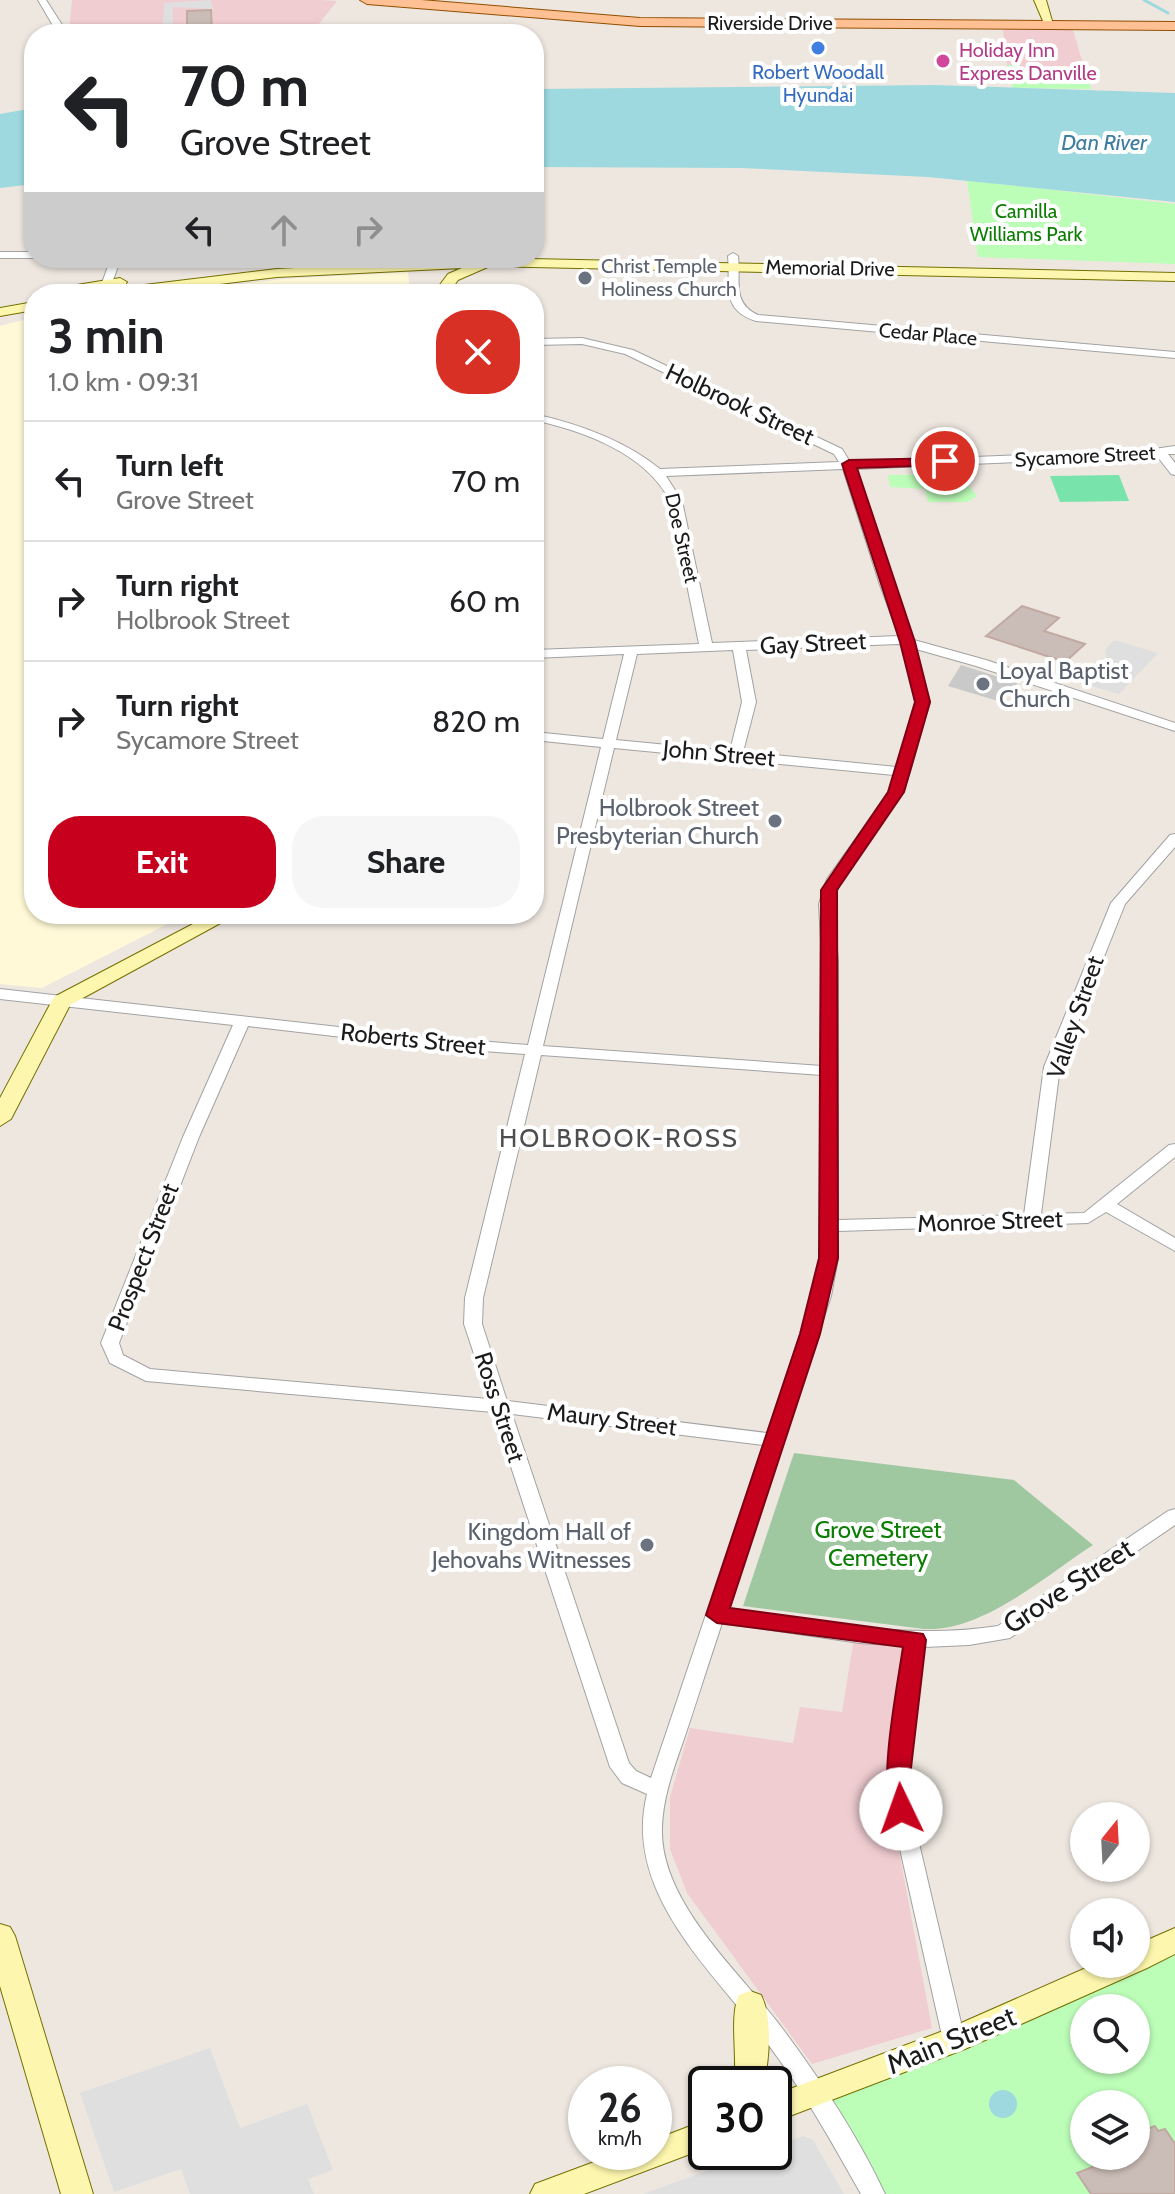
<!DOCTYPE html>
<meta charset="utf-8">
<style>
body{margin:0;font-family:Cabin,sans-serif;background:#f6f6f6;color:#202124;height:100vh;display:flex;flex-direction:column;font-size:30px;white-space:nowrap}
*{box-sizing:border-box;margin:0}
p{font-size:26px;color:#757577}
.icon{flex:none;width:44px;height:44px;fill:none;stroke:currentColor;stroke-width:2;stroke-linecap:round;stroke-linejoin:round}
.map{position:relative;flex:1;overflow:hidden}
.details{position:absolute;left:24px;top:284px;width:520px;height:640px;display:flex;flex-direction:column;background:#fff;border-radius:32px;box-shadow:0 2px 6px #0004}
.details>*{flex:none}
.hud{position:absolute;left:24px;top:24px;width:520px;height:244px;border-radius:32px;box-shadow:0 2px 6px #0004;background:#fff;color:#202124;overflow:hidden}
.needle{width:52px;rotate:18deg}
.buttons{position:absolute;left:1070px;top:1802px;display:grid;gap:16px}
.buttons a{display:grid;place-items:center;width:80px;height:80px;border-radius:50%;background:#fff;box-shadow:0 2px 6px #0004;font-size:40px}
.speed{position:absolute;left:568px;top:2066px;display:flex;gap:16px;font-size:40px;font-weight:700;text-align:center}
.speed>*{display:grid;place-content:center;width:104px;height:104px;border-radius:50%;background:#fff;box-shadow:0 2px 6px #0004;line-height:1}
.speed small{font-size:20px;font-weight:400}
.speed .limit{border:4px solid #111;border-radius:12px;background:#fff;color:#111}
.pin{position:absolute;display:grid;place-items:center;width:68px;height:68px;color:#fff;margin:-34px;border:4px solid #fff;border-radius:50%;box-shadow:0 2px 8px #0007}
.me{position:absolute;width:88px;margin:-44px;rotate:357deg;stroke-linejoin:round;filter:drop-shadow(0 0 6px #0008)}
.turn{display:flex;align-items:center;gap:28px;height:168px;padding:0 24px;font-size:36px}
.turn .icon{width:104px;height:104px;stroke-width:2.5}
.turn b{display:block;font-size:56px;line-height:68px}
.lanes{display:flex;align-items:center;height:76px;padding:0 24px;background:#0003;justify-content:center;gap:40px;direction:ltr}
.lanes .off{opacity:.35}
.round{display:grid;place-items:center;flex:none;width:84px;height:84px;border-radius:32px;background:#f6f6f6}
.overview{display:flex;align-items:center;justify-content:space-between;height:136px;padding:0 24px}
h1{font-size:48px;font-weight:700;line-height:60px}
.primary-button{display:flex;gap:16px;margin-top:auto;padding:16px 24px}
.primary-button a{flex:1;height:92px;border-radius:32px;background:#c6001d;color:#fff;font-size:32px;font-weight:700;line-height:92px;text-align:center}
.primary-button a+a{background:#f6f6f6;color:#202124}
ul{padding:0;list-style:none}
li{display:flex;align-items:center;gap:24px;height:120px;padding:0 24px;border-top:2px solid #e0e0e0}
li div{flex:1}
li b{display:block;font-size:30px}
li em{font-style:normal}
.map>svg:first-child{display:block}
</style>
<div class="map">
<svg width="1175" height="2194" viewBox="0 0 1175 2194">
<rect width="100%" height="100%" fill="#eee7e0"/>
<!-- commercial -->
<path fill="#f0cdd1" d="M72,0h249l16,1 -26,33h-149v-6l-93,4z
M1003,29l70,1 12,41h-64l-2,-6h-12z
M854,1638l53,7 -14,174 39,209 -120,36 -125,-171 -17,-44v-52l20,-69 103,15 7,-36 42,5z"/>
<!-- education -->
<path fill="#fff9d7" d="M408,272l2,22h-258l132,-15z
M34,317v597h153l-145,74 -42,-4v-658z"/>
<!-- religious -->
<path fill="#c9c9c9" d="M961,665l57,18 -20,18 -50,-15z"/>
<!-- cemetery -->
<path fill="#9fc8a0" d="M794,1453l220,27 79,65c-48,31 -110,87 -169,84l-181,-23z"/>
<!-- park -->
<path fill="#bcfdb8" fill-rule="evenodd" d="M1007,65h12l2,6h64l6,18 -78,-1z
M967,180l208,24v60l-197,-7z
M959,474l18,22 -10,6h-39l-3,-13 -35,-2 -2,-12z
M1175,1940v254h-302l-57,-101 320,-129zM1084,2008h52v52h-52zM1084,2104h52v52h-52z"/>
<!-- pitch -->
<path fill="#78e3aa" d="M1119,475l10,26 -69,1 -10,-26z"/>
<!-- parking -->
<path fill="#dfdfdf" d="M211,0l2,9 -40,-2v27h-11l2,-31z
M1114,640l44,13 -39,41 -47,-14 16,-6 18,-17 -1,-7z
M210,2048l30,80 67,-24 26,66 -25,9 6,15h-124l-9,-25 -67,23 -34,-99z
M803,2136l10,4 31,54h-201l116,-42h15v-6z"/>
<!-- water -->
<path fill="#9dd9df" d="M934,85l241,8v109l-247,-25 -187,-9 -207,-1v-78z
M34,108v76l-34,4v-74z
M989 2104a14 14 0 1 1 28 0a14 14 0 1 1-28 0Z"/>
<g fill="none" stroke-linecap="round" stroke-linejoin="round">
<!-- stream -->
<path stroke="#9dd9df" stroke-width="3" d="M1144,0l24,13"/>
</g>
<!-- building -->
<path fill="#cabcb6" stroke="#c0aaa1" stroke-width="2" d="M211,10l1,24h-25v-23z
M1022,606l37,12 -15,13 41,13 -20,18 -79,-26z
M1155,2126l3,5 7,-2 10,15v50h-84l-14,-21 18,-7 -7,-10h48v-23z"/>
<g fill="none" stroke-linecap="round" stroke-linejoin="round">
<defs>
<path id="street" d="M38,0h8l22,34h-10z
M0,252h34l1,6h-35z
M733,253l5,3c3,25 -7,46 20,59l417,37v6l-419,-37c-36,-12 -25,-35 -28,-65z
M111,258h10l-13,36h-10z
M582,338l51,12 209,99 8,13 297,-12 28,-4v8h-7l7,9v12l-4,-1 -14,-18 -302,13 37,116 22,55 72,20 189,63v8l-199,-65 -60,-17 14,53 -20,70 -7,20 -62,87 -8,25 5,57v259l186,-5 20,-148 67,-164 59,-68 5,-1v13l-50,57 -65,163 -19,147 43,-1 85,-68 6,-1v13l-58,47 58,34v13l-69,-39 -18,11 -250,8v27l-7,38 -104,313c90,13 180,31 271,17l170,-115 7,-2v16l-165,113 -41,7 -45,2 -15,121 2,41 54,231 -3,7 -8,2 -8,-2 -3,-7 -52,-231 -2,-41 15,-122 -44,-3 -138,-20c-13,39 -25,77 -38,116 -10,28 -21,58 -22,88 -3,75 78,145 120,201 38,51 76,108 103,166h-24c-26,-46 -52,-93 -83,-136 -54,-78 -157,-159 -131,-264l-25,-11 -12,-16 -117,-355 -347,-31 -36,-18 -9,-20 82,-206 50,-112 -233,-26v-10l428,48 100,8 73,-298 -67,-7v-8l69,7 21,-85 -90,4v-8l165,-6 -29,-143c-24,-48 -87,-70 -136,-81v-6c45,10 90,26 126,55l179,-7 -5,-8 -209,-100 -43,-10 -48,1v-6zM843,469l37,116 19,51 -187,7 -30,-142 -16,-25zM898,644l4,1 14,57 -19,65 -154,-15 13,-50 -10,-52zM733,650l9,52 -12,49 -114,-11 21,-86zM614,748l280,27 -5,17 -62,87 -8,25 3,57v105l-279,-20zM248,1026l180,21 97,7 -60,244 -1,26 25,75 -339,-30 -27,-14 -4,-12 80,-206zM541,1055l281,20 -2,183 -7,38 -46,137 -260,-32 -25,-77 1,-26zM512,1414l251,31 -112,333 -15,-7 -7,-8z"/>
<path id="secondary" d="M1034,0h12l8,28h-8z
M483,258l692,15v8l-685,-15 -32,14 -10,14h-15l15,-20 14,-6 -185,9 -137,17h-44l7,-4 174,-21z
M120,278l7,4 -2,3 -52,9h-34l7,-4z
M34,302v8l-34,6v-8z
M212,914h25l-167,91 -59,114 -11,7v-28l54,-101z
M0,1924l10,3 5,9 78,258h-32l-61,-208z
M1175,1928v26l-28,14 -182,81 -191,73v-27l169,-64 152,-67h41v-19z
M750,1991l11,4c12,24 8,63 3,89h-30c4,-26 -5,-68 5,-89z
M706,2120v28l-122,46h-54l5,-10 86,-32h33v-12z"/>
<path id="primary" d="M360,0h61l219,18 535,4v8l-535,-4 -273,-22z"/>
</defs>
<!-- street casing -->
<use href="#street" stroke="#a2a2a2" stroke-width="2"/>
<!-- secondary casing -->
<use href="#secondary" stroke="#747000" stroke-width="2"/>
<!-- primary casing -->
<use href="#primary" stroke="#924d00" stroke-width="2"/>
<!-- street -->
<use href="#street" fill="#fff" fill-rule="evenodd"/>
<!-- secondary -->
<use href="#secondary" fill="#fdf6ae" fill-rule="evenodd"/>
<!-- primary -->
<use href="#primary" fill="#ffc193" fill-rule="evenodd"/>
</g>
<!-- route -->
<path fill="#c6001d" stroke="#810013" stroke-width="2" d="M950,458v6l-5,1 -88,3 58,174 15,60 -26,90 -67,98 1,368 -18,76 -90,274 193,26 3,6 -15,128 2,41 -4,6h-16c-16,-29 5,-132 10,-168l-186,-24 -11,-8 94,-281 19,-76 2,-368 67,-98 27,-90 -15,-60 -58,-178 7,-4z"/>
<!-- markers -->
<circle fill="#3f7fe0" stroke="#fff" stroke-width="3" cx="818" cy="48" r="8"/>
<circle fill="#d1479c" stroke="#fff" stroke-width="3" cx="943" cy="61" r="8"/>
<g fill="#6b7280" stroke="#fff" stroke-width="3">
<circle cx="585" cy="278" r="8"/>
<circle cx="983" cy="684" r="8"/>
<circle cx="775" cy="821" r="8"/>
<circle cx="647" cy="1545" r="8"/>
</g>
<g text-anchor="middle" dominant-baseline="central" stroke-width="8" stroke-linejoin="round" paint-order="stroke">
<!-- far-street labels -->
<g font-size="20" fill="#1b1b1b" stroke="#fff">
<text x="770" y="23">Riverside Drive</text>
<text transform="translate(830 268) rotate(1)">Memorial Drive</text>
<text transform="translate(928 334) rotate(5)">Cedar Place</text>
<text transform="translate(1085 456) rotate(-3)">Sycamore Street</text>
<text transform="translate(682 538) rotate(77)">Doe Street</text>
</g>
<!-- far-hotel labels -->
<g font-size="20" fill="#b23c85" stroke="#fff" text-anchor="start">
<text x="959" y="50">Holiday Inn<tspan x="959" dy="23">Express Danville</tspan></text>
</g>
<!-- far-shop labels -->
<g font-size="20" fill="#366cbe" stroke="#fff">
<text x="818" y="72">Robert Woodall<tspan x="818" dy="23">Hyundai</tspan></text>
</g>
<!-- far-park labels -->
<g font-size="20" fill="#0c7e04" stroke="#fff">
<text x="1026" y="211">Camilla<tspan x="1026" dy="23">Williams Park</tspan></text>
</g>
<!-- far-worship labels -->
<g font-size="20" fill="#5b616d" stroke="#fff" text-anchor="start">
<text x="601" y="266">Christ Temple<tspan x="601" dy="23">Holiness Church</tspan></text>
</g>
<!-- far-water labels -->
<g font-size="22" font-style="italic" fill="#3e7da0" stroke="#fff">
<text x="1104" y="142">Dan River</text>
</g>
<!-- street labels -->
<g font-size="24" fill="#1b1b1b" stroke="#fff">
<text transform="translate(740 404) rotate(25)">Holbrook Street</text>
<text transform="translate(813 643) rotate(-3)">Gay Street</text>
<text transform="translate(719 753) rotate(5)">John Street</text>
<text transform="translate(1075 1017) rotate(-71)">Valley Street</text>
<text transform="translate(413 1039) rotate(6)">Roberts Street</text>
<text transform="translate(990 1221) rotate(-2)">Monroe Street</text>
<text transform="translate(143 1257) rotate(-69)">Prospect Street</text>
<text transform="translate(500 1407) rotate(72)">Ross Street</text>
<text transform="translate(612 1419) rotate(7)">Maury Street</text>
</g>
<!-- worship labels -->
<g font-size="24" fill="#5b616d" stroke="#fff" text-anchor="end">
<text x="999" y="670" text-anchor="start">Loyal Baptist<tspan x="999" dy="28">Church</tspan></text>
<text x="759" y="807">Holbrook Street<tspan x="759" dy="28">Presbyterian Church</tspan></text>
<text x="631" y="1531">Kingdom Hall of<tspan x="631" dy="28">Jehovahs Witnesses</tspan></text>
</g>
<!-- park labels -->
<g font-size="24" fill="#0c7e04" stroke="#fff">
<text x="878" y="1529">Grove Street<tspan x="878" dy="28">Cemetery</tspan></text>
</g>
<!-- neighbourhood labels -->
<g font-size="26" letter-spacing="2" fill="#4e4e4e" stroke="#fff">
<text x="619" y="1138">HOLBROOK-ROSS</text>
</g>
<!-- near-street labels -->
<g font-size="28" fill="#1b1b1b" stroke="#fff">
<text transform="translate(1068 1586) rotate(-33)">Grove Street</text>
<text transform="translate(951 2040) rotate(-22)">Main Street</text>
</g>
</g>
</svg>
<div class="buttons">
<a><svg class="needle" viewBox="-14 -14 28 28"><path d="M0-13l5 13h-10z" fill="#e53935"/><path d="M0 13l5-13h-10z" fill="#757577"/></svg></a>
<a><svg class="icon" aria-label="sound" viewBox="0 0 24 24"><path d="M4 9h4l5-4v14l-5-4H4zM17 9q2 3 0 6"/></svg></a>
<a><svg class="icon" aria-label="search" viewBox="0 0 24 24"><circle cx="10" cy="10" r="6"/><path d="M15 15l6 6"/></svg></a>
<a><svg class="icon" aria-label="layers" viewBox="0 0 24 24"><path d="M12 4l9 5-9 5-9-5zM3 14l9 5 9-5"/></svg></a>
</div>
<div class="speed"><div>26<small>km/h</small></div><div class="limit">30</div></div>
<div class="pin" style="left:945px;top:461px;background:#d93025"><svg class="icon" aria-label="arrive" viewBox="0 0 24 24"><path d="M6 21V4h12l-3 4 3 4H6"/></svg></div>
<svg class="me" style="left:901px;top:1809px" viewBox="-20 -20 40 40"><circle r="19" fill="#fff"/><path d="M0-13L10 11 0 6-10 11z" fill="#c6001d"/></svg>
<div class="hud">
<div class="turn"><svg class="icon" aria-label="left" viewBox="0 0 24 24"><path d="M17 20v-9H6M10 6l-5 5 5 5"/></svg><div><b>70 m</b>Grove Street</div></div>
<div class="lanes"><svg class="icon" aria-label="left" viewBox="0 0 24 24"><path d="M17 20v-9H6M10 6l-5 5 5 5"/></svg><svg class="icon off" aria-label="ahead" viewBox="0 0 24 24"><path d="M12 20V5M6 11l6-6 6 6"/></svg><svg class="icon off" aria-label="right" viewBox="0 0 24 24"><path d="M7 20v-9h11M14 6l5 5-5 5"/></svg></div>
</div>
<section class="details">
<div class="overview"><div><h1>3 min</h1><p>1.0 km · 09:31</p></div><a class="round" style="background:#d93025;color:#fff"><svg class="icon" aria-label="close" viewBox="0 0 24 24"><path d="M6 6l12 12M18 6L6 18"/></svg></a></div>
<ul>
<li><svg class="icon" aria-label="left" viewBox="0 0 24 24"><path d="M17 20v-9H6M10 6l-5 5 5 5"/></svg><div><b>Turn left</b><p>Grove Street</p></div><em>70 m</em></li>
<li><svg class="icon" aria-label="right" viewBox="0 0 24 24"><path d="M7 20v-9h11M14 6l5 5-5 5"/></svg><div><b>Turn right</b><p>Holbrook Street</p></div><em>60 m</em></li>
<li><svg class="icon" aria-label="right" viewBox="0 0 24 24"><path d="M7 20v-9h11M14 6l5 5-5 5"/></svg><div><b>Turn right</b><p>Sycamore Street</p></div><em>820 m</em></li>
</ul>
<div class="primary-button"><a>Exit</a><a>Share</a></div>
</section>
</div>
